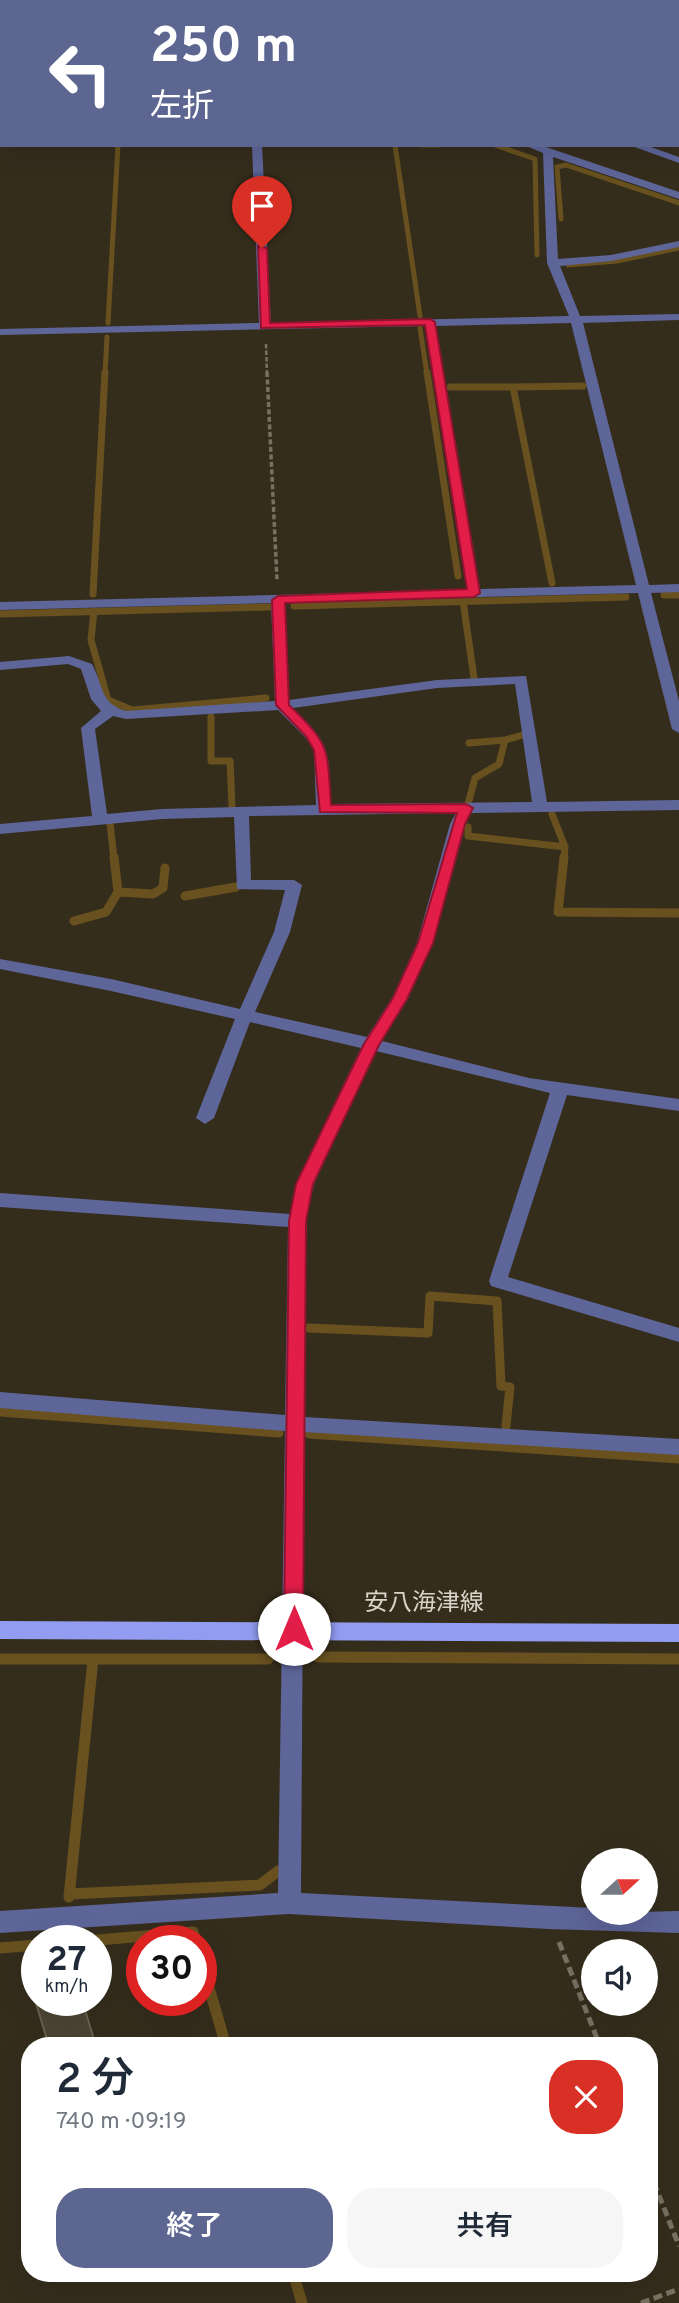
<!DOCTYPE html>
<html lang="ja">
<meta charset="utf-8">
<style>
body{margin:0;font-family:Overpass,"Noto Sans JP",sans-serif;background:#f6f6f7;color:#1f2937;height:100vh;display:flex;flex-direction:column;font-size:26px;white-space:nowrap}
*{box-sizing:border-box;margin:0}
p{font-size:23px;color:#747a83}
.icon{flex:none;width:38px;height:38px;fill:none;stroke:currentColor;stroke-width:2;stroke-linecap:round;stroke-linejoin:round}
.map{position:relative;flex:1;overflow:hidden}
.sheet{position:absolute;left:21px;top:2037px;width:637px;height:245px;display:flex;flex-direction:column;background:#fff;border-radius:28px;box-shadow:0 7px 28px #0002}
.sheet>*{flex:none}
.banner{position:absolute;left:0px;top:0px;width:679px;height:147px;box-shadow:0 7px 28px #0002;background:#5c6690;color:#fff;overflow:hidden}
.needle{width:46px;rotate:69deg}
.buttons{position:absolute;left:581px;top:1848px;display:grid;gap:14px}
.buttons a{display:grid;place-items:center;width:77px;height:77px;border-radius:50%;background:#fff;box-shadow:0 7px 28px #0002;font-size:35px}
.speed{position:absolute;left:21px;top:1925px;display:flex;gap:14px;font-size:35px;font-weight:700;text-align:center}
.speed>*{display:grid;place-content:center;width:91px;height:91px;border-radius:50%;background:#fff;box-shadow:0 7px 28px #0002;line-height:1}
.speed small{font-size:18px;font-weight:400}
.speed .limit{border:10px solid #d22;background:#fff;color:#111}
.pin{position:absolute;display:grid;place-items:center;width:60px;height:60px;color:#fff;margin:-72px -30px;border-radius:50% 50% 50% 0;rotate:-45deg;box-shadow:0 0 7px #0007}
.pin .icon{rotate:45deg}
.me{position:absolute;width:77px;margin:-38px;rotate:0deg;stroke-linejoin:round;filter:drop-shadow(0 0 5px #0008)}
.turn{display:flex;align-items:center;gap:24px;height:147px;padding:0 35px;font-size:32px}
.turn .icon{width:91px;height:91px;stroke-width:2.5}
.turn b{display:block;font-size:49px;line-height:60px}
.round{display:grid;place-items:center;flex:none;width:74px;height:74px;border-radius:28px;background:#f6f6f7}
.headline{display:flex;align-items:center;justify-content:space-between;height:119px;padding:0 35px}
h1{font-size:42px;font-weight:600;line-height:52px}
.action{display:flex;gap:14px;margin-top:auto;padding:14px 35px}
.action a{flex:1;height:80px;border-radius:28px;background:#5c6690;color:#fff;font-size:28px;font-weight:600;line-height:80px;text-align:center}
.action a+a{background:#f6f6f7;color:#1f2937}
.map>svg:first-child{display:block}
</style>
<div class="map">
<svg width="679" height="2303" viewBox="0 0 679 2303">
<rect width="100%" height="100%" fill="#352d1c"/>
<g fill="none" stroke-linecap="round" stroke-linejoin="round">
<!-- stream-far3 -->
<path stroke="#68511f" stroke-width="5" d="M395,145l25,171
M421,145h17
M495,145l40,14 2,96
M561,219l-4,-52 9,-2 113,38
M568,265l49,-4 62,-13
M108,323l10,-178
M420,328l7,46
M105,374l2,-37"/>
<!-- stream-far2 -->
<path stroke="#68511f" stroke-width="7" d="M427,372l31,204
M450,387h63l39,196
M513,387l70,-1
M93,594l12,-222
M664,595h15
M463,601l11,77
M294,606l332,-9
M94,611l-3,29 17,60 24,10 134,-12
M0,614l269,-7
M211,717v44h19l2,45
M469,743l36,-3 18,-5
M468,804l7,-26 24,-14 6,-24
M552,814l13,33
M110,823l4,36
M468,827v9l97,11 -1,12"/>
<!-- stream-far1 -->
<path stroke="#68511f" stroke-width="9" d="M564,857l-6,55 121,1
M118,892l35,2 10,-6 2,-20
M185,896l51,-9
M74,921l32,-9 12,-20 -4,-35
M309,1328l119,5 2,-37 67,5 4,85 9,1 -4,39
M0,1412l279,21
M309,1434l370,25"/>
<!-- stream -->
<path stroke="#68511f" stroke-width="11" d="M318,1657l361,2
M0,1659h93
M69,1894l191,-9 18,-14
M69,1897l24,-238h175
M86,1941l107,-9 3,9
M0,1948l37,-3
M201,1960l25,86
M293,2273l9,30"/>
</g>
<!-- building -->
<path fill="#4e4535" stroke="#6b6250" stroke-width="2" d="M35,2000h47l14,46h-47z"/>
<g fill="none" stroke-linecap="round" stroke-linejoin="round">
<!-- path-far2 -->
<path stroke="#777162" stroke-width="2.5" stroke-dasharray="4.5 2" stroke-linecap="butt" d="M293,0l7,2
M0,6l2,-2
M266,344l1,30"/>
<!-- path-far1 -->
<path stroke="#777162" stroke-width="3.5" stroke-dasharray="5 2.5" stroke-linecap="butt" d="M267,372l10,208"/>
<!-- path -->
<path stroke="#777162" stroke-width="5" stroke-dasharray="9 4.5" stroke-linecap="butt" d="M559,1942l41,104
M649,2170l30,76
M641,2303l38,-14"/>
<!-- minor -->
<path fill="#5e6599" fill-rule="evenodd" d="M151,0h14l1,2h-13z
M252,145h10l9,178 298,-7 -22,-53 -4,-110 -19,-8h16l139,47v7l-126,-42 5,102 53,-4 68,-14v6l-68,14 -51,5 20,50 99,-2v6l-96,3 66,262 30,-1v8l-28,1 28,108v32l-7,-4 -34,-136 -353,9 4,98 148,-20 89,-4 21,126 132,-2v10l-208,3 -5,11 -33,119 -25,56 -26,42 147,37 150,21v12l-112,-16 -59,182 171,51v14l-188,-56 -2,-5 61,-188 -174,-42 -62,133 -8,37 -2,196 375,22v16l-375,-23 -3,461 292,15v5l86,-2v22l-130,-4 -260,-15 -289,19v-22l278,-18 7,-462 -285,-23v-16l285,23 3,-188 -288,-20v-14l290,21 6,-30 65,-136 -111,-26 -36,96 -9,6 -9,-6 39,-99 -124,-28 -111,-22v-10l111,20 129,30 34,-77 11,-42 -48,-1 -3,-72 -72,2 -162,15v-10l92,-8 -11,-88 20,-17 -10,-12 -10,-30 -13,-5 -68,6v-8l69,-6 23,8c11,20 8,40 34,47l149,-10 -4,-98 -271,7v-8l467,-12 -42,-264 -425,9v-6l259,-6zM571,323l65,262 -156,4 -44,-263zM515,684l17,118 -201,2c-3,-54 2,-57 -38,-96l144,-20zM278,710l27,27 9,13 2,55 -154,4 -55,5 -12,-85 18,-13 13,3zM456,813l-6,11 -33,119 -25,55 -25,39 -112,-25 35,-80 12,-47 -8,-5h-43l-2,-64z
M629,145h16l34,12v6z"/>
<!-- major -->
<path fill="#929df2" fill-rule="evenodd" d="M0,1621l679,3v18l-679,-3z"/>
</g>
<!-- route -->
<path fill="#e11d48" stroke="#92132f" stroke-width="2" d="M258,246l9,2 3,75 160,-4 5,3 45,271 -6,4 -189,6 4,102c42,41 38,42 42,100l135,-1 7,4 -8,16 -32,119 -26,56 -28,46 -66,139 -7,37 -3,408 -3,6 -6,3 -7,-3 -3,-6 5,-408 7,-37 68,-140 29,-46 25,-55 39,-130 -137,-1 -6,-62 -8,-14 -30,-31 -4,-105 6,-4 189,-7 -42,-264 -164,3z"/>
<g text-anchor="middle" dominant-baseline="central" stroke-width="7" stroke-linejoin="round" paint-order="stroke">
<!-- street labels -->
<g font-size="24" fill="#d9d4ca" stroke="#352d1c">
<text x="424" y="1604">安八海津線</text>
</g>
</g>
</svg>
<div class="buttons">
<a><svg class="needle" viewBox="-14 -14 28 28"><path d="M0-13l5 13h-10z" fill="#e53935"/><path d="M0 13l5-13h-10z" fill="#747a83"/></svg></a>
<a><svg class="icon" aria-label="sound" viewBox="0 0 24 24"><path d="M4 9h4l5-4v14l-5-4H4zM17 9q2 3 0 6"/></svg></a>
</div>
<div class="speed"><div>27<small>km/h</small></div><div class="limit">30</div></div>
<div class="pin" style="left:262px;top:248px;background:#d93025"><svg class="icon" aria-label="arrive" viewBox="0 0 24 24"><path d="M6 21V4h12l-3 4 3 4H6"/></svg></div>
<svg class="me" style="left:294px;top:1629px" viewBox="-20 -20 40 40"><circle r="19" fill="#fff"/><path d="M0-13L10 11 0 6-10 11z" fill="#e11d48"/></svg>
<div class="banner">
<div class="turn"><svg class="icon" aria-label="left" viewBox="0 0 24 24"><path d="M17 20v-9H6M10 6l-5 5 5 5"/></svg><div><b>250 m</b>左折</div></div>
</div>
<section class="sheet">
<div class="headline"><div><h1>2 分</h1><p>740 m · 09:19</p></div><a class="round" style="background:#d93025;color:#fff"><svg class="icon" aria-label="close" viewBox="0 0 24 24"><path d="M6 6l12 12M18 6L6 18"/></svg></a></div>
<div class="action"><a>終了</a><a>共有</a></div>
</section>
</div>
